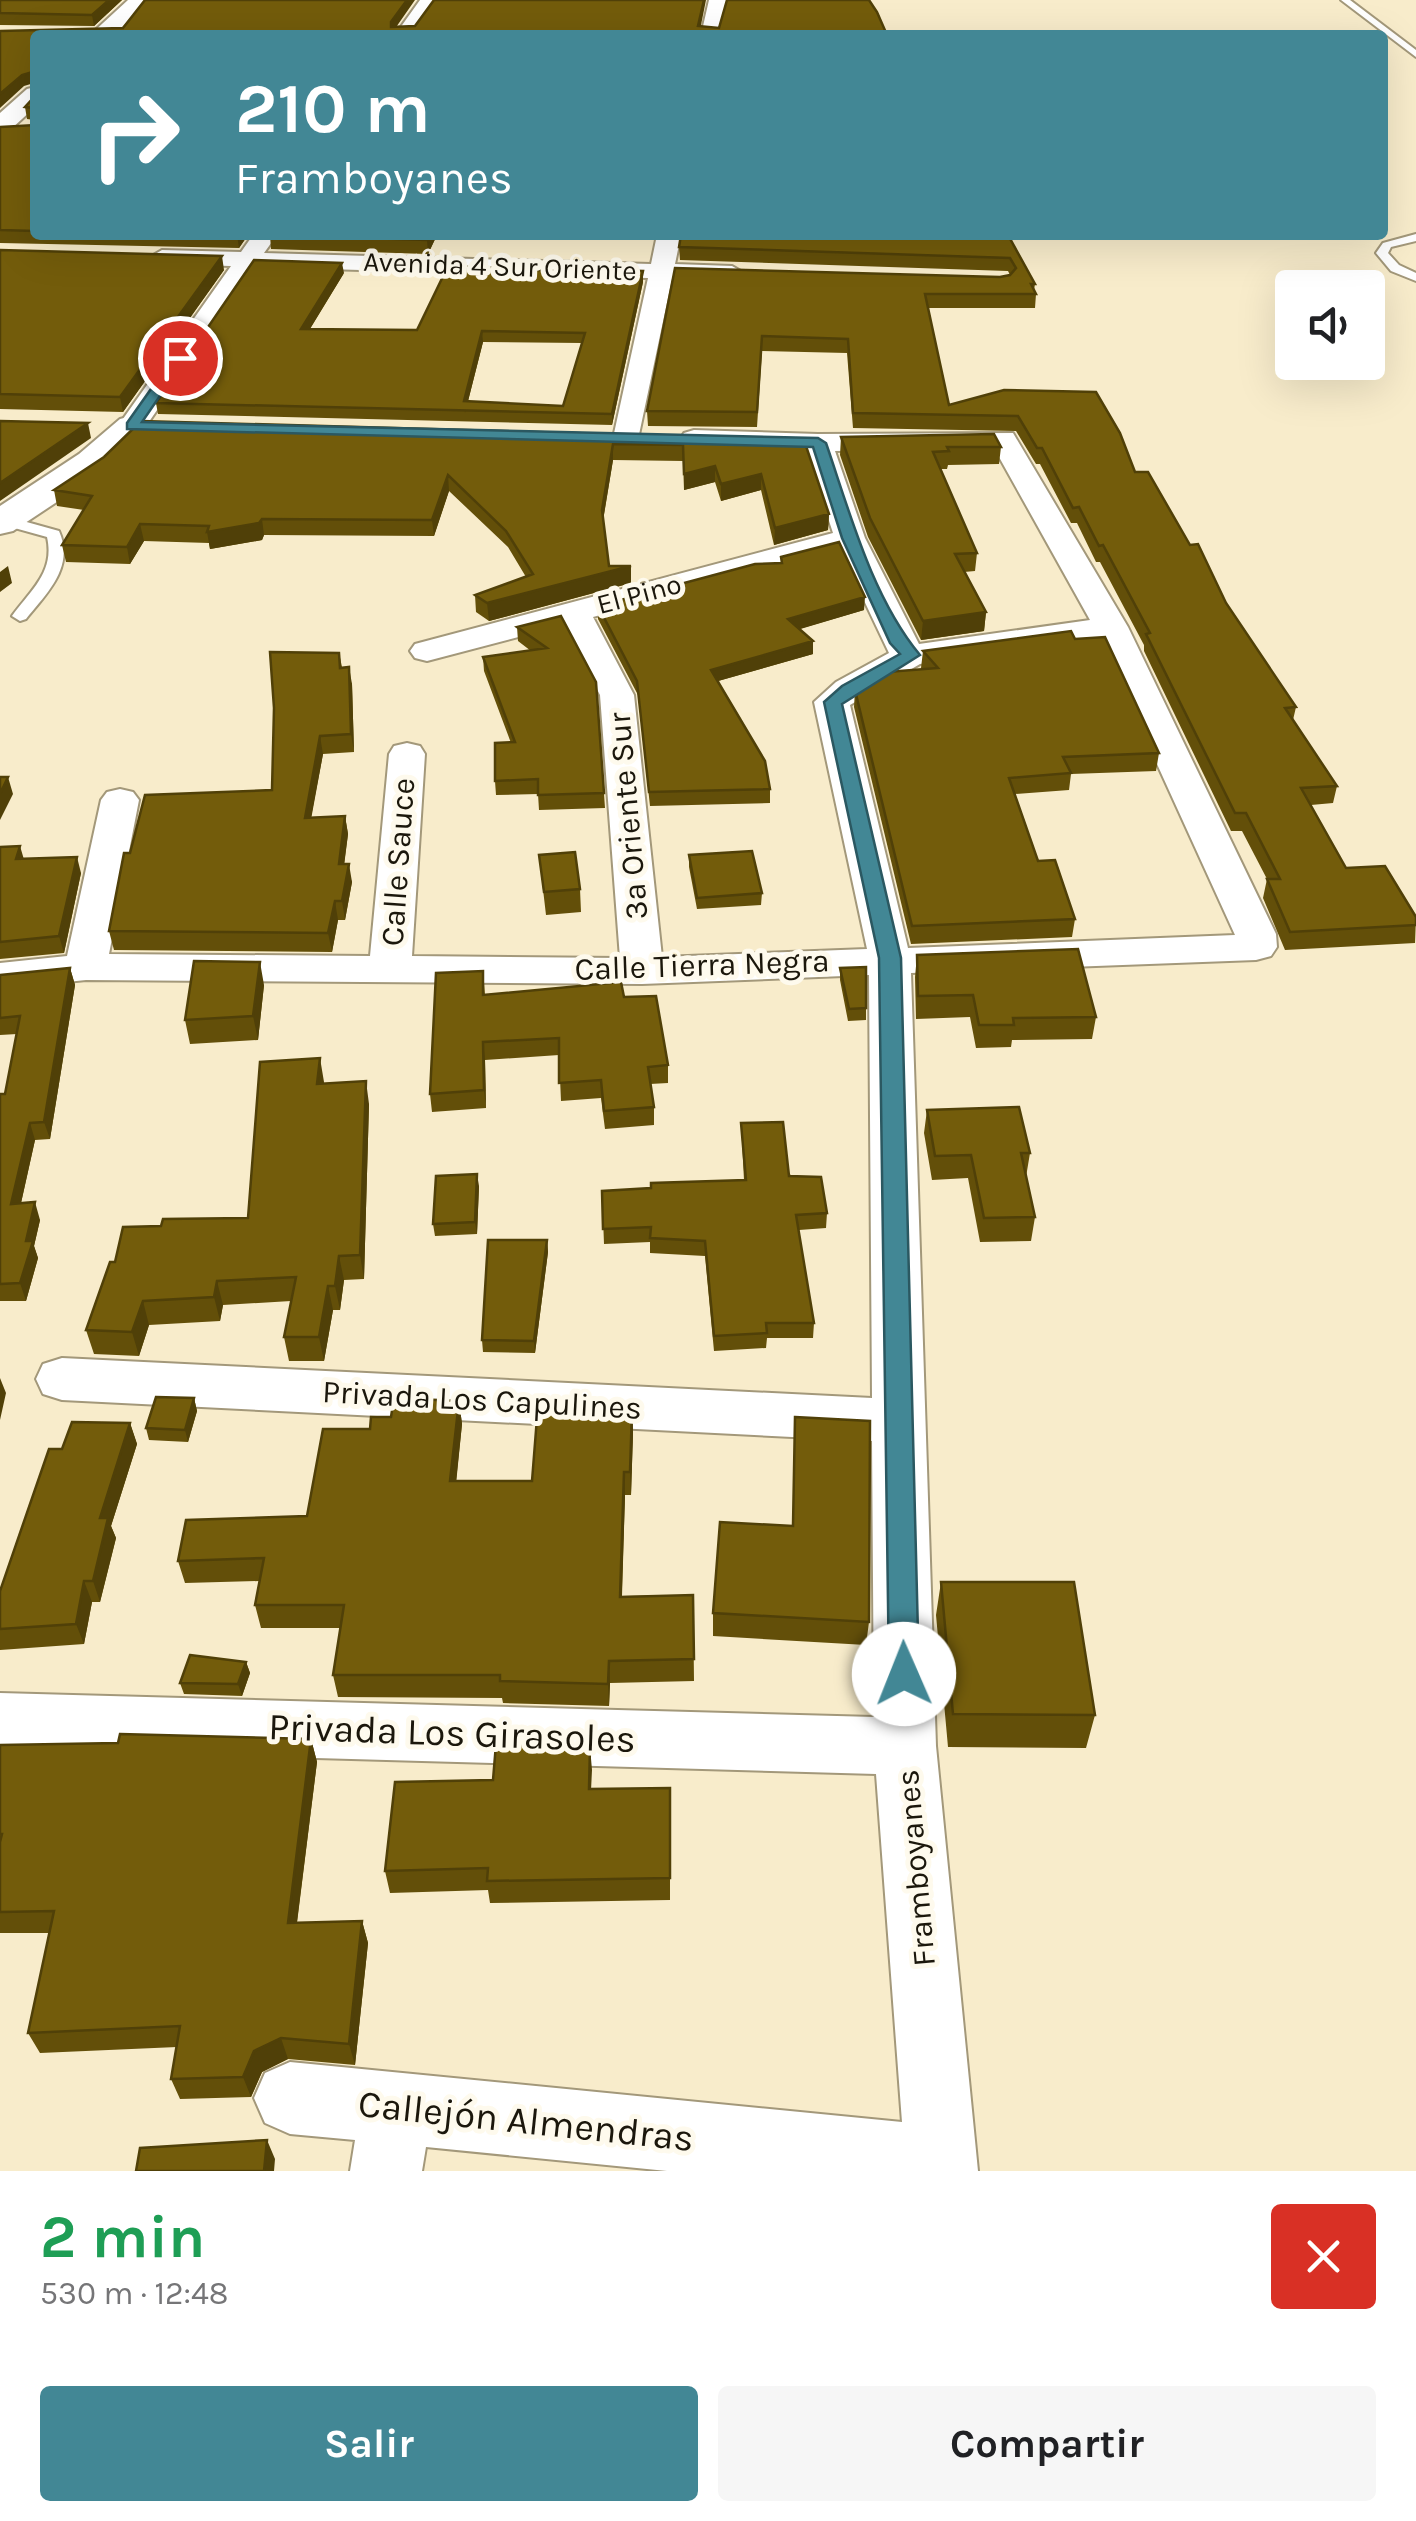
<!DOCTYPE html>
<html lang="es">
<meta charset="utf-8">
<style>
body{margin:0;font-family:Karla,sans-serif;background:#f6f6f6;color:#202124;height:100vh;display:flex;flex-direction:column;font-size:38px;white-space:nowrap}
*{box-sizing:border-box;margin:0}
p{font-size:32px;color:#757577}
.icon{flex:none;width:55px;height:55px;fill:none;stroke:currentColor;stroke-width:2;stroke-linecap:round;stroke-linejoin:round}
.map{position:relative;height:2171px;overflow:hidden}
.details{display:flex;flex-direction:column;background:#fff;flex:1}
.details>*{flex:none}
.banner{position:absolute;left:30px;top:30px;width:1358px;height:210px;border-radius:10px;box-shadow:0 10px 40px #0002;background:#428795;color:#fff;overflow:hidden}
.fabs{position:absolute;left:1275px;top:270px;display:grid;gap:20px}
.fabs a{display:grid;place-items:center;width:110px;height:110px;border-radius:10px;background:#fff;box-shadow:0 10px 40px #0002;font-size:50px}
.pin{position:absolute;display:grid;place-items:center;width:85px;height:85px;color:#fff;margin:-42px;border:5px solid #fff;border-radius:50%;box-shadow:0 2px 10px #0007}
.me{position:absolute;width:110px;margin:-55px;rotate:359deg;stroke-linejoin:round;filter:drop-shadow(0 0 8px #0008)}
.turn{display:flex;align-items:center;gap:35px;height:210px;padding:0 40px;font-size:45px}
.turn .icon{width:130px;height:130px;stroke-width:2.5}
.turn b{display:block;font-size:70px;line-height:85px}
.round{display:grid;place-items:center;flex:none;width:105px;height:105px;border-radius:10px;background:#f6f6f6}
.summary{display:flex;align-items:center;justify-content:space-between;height:170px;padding:0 40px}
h1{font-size:60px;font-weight:700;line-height:75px;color:#1e9e55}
.button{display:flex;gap:20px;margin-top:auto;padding:20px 40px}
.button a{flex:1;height:115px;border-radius:10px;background:#428795;color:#fff;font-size:40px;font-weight:700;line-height:115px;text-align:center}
.button a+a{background:#f6f6f6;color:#202124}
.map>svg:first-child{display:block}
</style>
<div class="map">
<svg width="1416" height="2171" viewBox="0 0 1416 2171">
<rect width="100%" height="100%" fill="#f8eccb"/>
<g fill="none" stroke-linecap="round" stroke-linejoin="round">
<defs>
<path id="lane" d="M1341,0h9l66,50v7z
M1416,234v7l-25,6 -3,6 11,12 17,8v8l-25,-10 -15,-18 7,-10z
M5,516l54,15c16,36 -12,62 -33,88l-6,2 -8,-5c19,-26 43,-44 35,-79l-47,-13v-6z"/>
<path id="street" d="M420,0h18l-25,35h-18z
M709,0h18l-8,35h-18z
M253,235h18l3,4 -10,14 387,11 6,-29h24l-6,29 57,2 12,7 -12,7 -60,-1 -35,165h-20l-4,-6 35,-160 -393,-11 -113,165h-20l-4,-6 113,-160 -69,-2 -12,-7 12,-7 79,2z
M694,430l124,4 195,-1 115,194 148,307 1,13 -6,9 -15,4 -345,13 25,773 42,425h-311l-241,-24 -4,24h-72l5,-31 -65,-6 -25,-11 -11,-25 11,-25 25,-11 612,60 -26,-348 -876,-25v-56l874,24 -2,-276 -810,-41 -19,-6 -7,-15 7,-15 19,-6 810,40 -3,-423 -227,9 -556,-4 -86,9v-26l67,-7 34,-156 6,-8 13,-3 13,3 6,8 -30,154 261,2 19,-202 5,-8 13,-3 13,3 5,8 -13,202 208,2 -20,-263 -36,-70 -137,36 -12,-3 -5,-7 5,-7 418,-111 -27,-82 -122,-6 -4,-6 4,-6zM994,448l96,172 -171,24 -54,-106 -30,-87zM840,550l49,103 -53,29 -22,20 53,247 -205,8 -28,-262 -41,-78zM1100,639l135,296 -327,13 -58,-243 70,-41z"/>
<path id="secondary" d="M128,0h22l-36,35h-24z
M35,87v20l-26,24 -9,2v-20l27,-24z
M132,416l12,3 5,7 -44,44 -92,61 -13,3v-28l79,-52 41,-35z"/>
</defs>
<!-- lane casing -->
<use href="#lane" stroke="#a3987a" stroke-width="4"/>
<!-- street casing -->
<use href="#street" stroke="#a3987a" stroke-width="4"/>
<!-- secondary casing -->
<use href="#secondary" stroke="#a3987a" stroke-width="4"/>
<!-- lane -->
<use href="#lane" fill="#fff" fill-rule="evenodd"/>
<!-- street -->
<use href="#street" fill="#fff" fill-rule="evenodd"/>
<!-- secondary -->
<use href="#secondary" fill="#fff" fill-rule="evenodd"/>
</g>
<!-- wall -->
<path fill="#634f09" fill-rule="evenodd" d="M0,0h122l-28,26 -94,-1z
M35,96v24l-8,-1 -2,-12z
M35,125v110h213l-9,13 -239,-5v-116z
M270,235h167l-9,19 -157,-5z
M1008,235l27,49 -1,6 2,4 -1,14h-107l21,97 55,-15 131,82 55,73 36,58 70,104 -3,13 44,66 -4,17 -22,2 35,63 70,49 -1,26 -130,7 -22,-52 4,-19 -25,-48h-11l-87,-180v-6l-44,-83h-4l-19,-39h-6l-31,-59h-4l-20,-33 -163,-3 -6,-75 -85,-2 -5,76 -109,-1 -1,-15 28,-143 325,9 10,-2 -2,-4 -328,-11 -1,-13z
M0,250l224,20 -101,142 -123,-3z
M643,271v11l-31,143 -454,-11 -2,-11 188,-130 -34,56 107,1 183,-57zM483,342l99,1 -19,63 -95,-5z
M141,421l614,22 74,71 -1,16 -54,15 -13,-55 -40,11 -6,-19 -31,8 -1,-29 -70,-1 -10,61 6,45 22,17 -142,38 -13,-9 -1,-17 51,-18 -18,-30 -59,-56 -15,45 -170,-1 -2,5 -52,9 -1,-6 -65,-2 -14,23 -64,-2 -4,-17 22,-35 -27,-4 -3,-16 50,-33z
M841,437l160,10 -2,17 -51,1 -1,4h-7l37,84 -2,18 -11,1 22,40 -2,19 -63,9 -53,-103 -28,-82z
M781,557l83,53 -65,19 14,25 -95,27 52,108v14l-120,3 -12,-111 -40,-76v-13l183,-43z
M517,627l79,55 9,126 -66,2 -1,-16 -42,1 -1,-14 16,-38 -27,-72 -1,-14 48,-6 -13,-10z
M1075,639l84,114 -3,18 -85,3 -2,16 -54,4 23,67 37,58 -3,18 -161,7 -57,-237 1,-17 68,-21 -2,-1 2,-17z
M339,653l3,14 10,17 2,68 -31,2 -12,63 34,-1 3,18 -4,30 8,18 -7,38h-7l-6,32 -218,-2 -5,-19 21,-78 142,-63z
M0,847l23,12 58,14 -17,80 -64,6z
M539,855l41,34 1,23 -35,3z
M689,855l73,38 -1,12 -64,4 -8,-42z
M917,955l179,62 -4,22 -80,1 -1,7 -35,1 -6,-31 -54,2 -1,-42z
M70,968l5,17 -25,154 -15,1 -14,63 19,17 -6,26 4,12 -12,43h-26v-207h5l12,-60 -17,1v-60z
M840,968l26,40v12l-18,1 -8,-41z
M483,971l2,24 139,2 44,68v18l-18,1 4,23v18l-49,4 -4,-31 -40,3 -2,-46 -74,5 1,48 -54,4 -2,-18z
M264,985l-6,55 -68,4 -5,-24z
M324,1083l45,21 -5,175 -20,1 -4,30h-7l-9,51h-35l-5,-24 7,-36 -68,4 -3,16 -71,4 -10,31 -45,-2 -8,-24 29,-68 46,-36 87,-8z
M927,1110l103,43 -4,24 9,40 -4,24 -51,1 -12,-64 -36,2 -8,-47z
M741,1123l86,90 -1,15 -27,2 15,93 -1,15h-46l-1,10 -52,3 -9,-95 -55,-3v-11l-46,2 -2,-53 49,-3 93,-8z
M479,1186l-2,48 -42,2 -2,-12z
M547,1240l1,12 -13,101 -52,-1 -1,-12z
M194,1398l3,13 -9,31 -39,-2 -3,-12z
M459,1401l3,23 -6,57h76l100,-71 1,23 -2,62h-6l-3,101 71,-1 1,86 -84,2 -1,23 -106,-3 -1,-5 -164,-1 -5,-22 7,-47h-79l-6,-23 4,-24 -74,2 -7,-22 129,-45 63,-87 21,-12z
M130,1423l7,21 -26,82 5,12 -16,64h-8l-8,42 -84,6v-59l62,-142z
M792,1526l77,96 -3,23 -153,-9v-23z
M941,1582l154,133 -9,33 -138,-1 -12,-132z
M246,1662l4,11 -8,23 -58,-2 -4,-11z
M311,1739l6,23 -20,161 65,-2 6,22 -13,122 -67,-6 -26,13 -11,25 -71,2 -9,-20 6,-32 -137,6 -12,-20 22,-100h-50v-188z
M590,1747l1,42 79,-1v112l-180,3 -2,-13 -98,3 -5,-22 108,-91z"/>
<!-- shaded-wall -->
<path fill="#504008" d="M109,0h13l-28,26 -2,-11z
M407,0h8l-23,33 -1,-11z
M704,0h2l-7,35 -1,-9z
M32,72l2,11 -10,3 -24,22v-14l22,-19z
M237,235h11l-9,13z
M429,235h8l-9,19 -1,-14z
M222,256l2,14 -101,142 -3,-15z
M342,263l2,10 -41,67 -2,-11z
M643,271v11l-31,143v-11z
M482,331l1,11 -18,71 -1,-12z
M88,423l3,15 -91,63v-18z
M613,444v16l-11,66v-16z
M715,466v16l-31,8v-16z
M761,474v16l-40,11v-17z
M448,475l1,16 -15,45 -2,-16z
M829,514l-1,16 -54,15 1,-17z
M262,519l2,16 -2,5 -52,9 -3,-17z
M140,524l4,17 -14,23 -3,-17z
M8,566l4,17 -12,9v-20z
M631,566v17l-142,38 -2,-18z
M865,597l-1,13 -77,23 1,-14z
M986,612l-2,19 -63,9 2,-19z
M813,641v13l-102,29v-13z
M349,667l3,17 2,68 -3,-18z
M320,736l3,18 -15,82 -3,-18z
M8,777l5,17 -13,26v-26z
M345,816l3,18 -6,48 -3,-18z
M20,846l5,17 -9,-4z
M77,857l4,16 -17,80 -5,-17z
M349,864l3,18 -7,38 -3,-19z
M335,901l3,19 -6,32 -4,-19z
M260,962l4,23 -6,55 -5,-24z
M70,968l5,17 -25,154 -6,-17z
M483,1042l2,18 1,48 -2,-18z
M320,1058l4,24 -2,25 -5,-23z
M366,1081l3,23 -5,175 -4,-24z
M30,1123l5,17 -18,81 -6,-17z
M477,1174l2,12 -2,48 -2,-12z
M35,1202l5,18 -6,26 4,12 -12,43 -6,-18 6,-42z
M547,1240l1,12 -13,101 -1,-12z
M339,1256l5,24 -4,30 -5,-24z
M217,1281l6,24 -3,16 -6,-24z
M328,1286l5,24 -9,51 -5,-24z
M143,1301l6,24 -10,31 -7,-24z
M0,1378l6,15 -6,27z
M194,1398l3,13 -9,31 -3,-12z
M459,1401l3,23 -8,80 -4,-23z
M632,1410l1,23 -2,62 -1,-23z
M130,1423l7,21 -26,82 5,12 -16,64 -7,-21 7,-63z
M624,1472l1,23 -4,124 -1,-22z
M84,1581l8,21 -8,42 -8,-20z
M609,1661l1,22 -1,23 -1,-22z
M246,1662l4,11 -8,23 -4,-12z
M311,1739l6,23 -23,183 -6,-22z
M590,1747l2,23 -2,41 -1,-22z
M362,1921l6,22 -13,122 -6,-21z
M281,2038l7,21 -26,13 -11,25 -8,-20 11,-26z
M267,2140l8,19 -1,12h-10z"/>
<!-- building -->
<path fill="#735c0b" stroke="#504008" stroke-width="2.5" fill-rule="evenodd" d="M0,0h109l-17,15 -92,-2z
M145,0h262l-16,22v5l24,-1 19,-26h270l-6,26 21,2 8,-28h142l8,12 10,23h-852v39l-3,-2 -10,3 -22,19v-63l123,-3z
M35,96v12l-10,-1z
M35,125v106l-35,-1v-103z
M270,235h159l-2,5z
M681,235h327l27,49h-4l5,10h-111l24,111 55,-15 92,2 24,41 15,39h13l42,73 8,-1 28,59 70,104 -11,1 52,78 -36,2 45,80 39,-2 31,51v8l-126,7 -23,-53h13l-34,-66h-11l-89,-179 4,-1 -47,-88 -4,1 -20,-39 -6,1 -31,-60h-5l-19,-32 -165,-3 -5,-74 -86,-3 -5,76 -110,-1 28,-143 325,9 10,-2 6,-7 -6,-10 -331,-11z
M0,250l222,6 -102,141 -120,-3z
M254,260l88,3 -41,66 116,1 31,-64 152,7 1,-3 42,1 -31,143 -456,-11zM482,331l103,2 -22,73 -99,-5z
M0,421l88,2 -88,60z
M141,421l615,17 -1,5 49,-3 25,74 -54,14 -14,-54 -40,10 -6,-18 -31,8 -1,-29 -70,-1 -11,66 7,56h22l-144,37 -12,-8 58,-21 -27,-43 -58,-56 -16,45 -170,-1 -3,4 -52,9 2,-6 -69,-2 -13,23 -65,-2 30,-49 -38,-6 50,-33z
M994,434l7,13h-54l2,4 -16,1 44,101 -22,1 31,58 -63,9 -53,-103 -29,-81z
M839,542l26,55 -77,22 25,22 -102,29 54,91 5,28 -121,3 -12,-111 -39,-75 157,-42 27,-1 -1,-6z
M561,616l35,66 8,111 -66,2v-16l-43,2v-38l20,-1 -32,-85 64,-9 -30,-21z
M1071,631l4,8 30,-2 54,116 -96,4 8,16 -62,5 29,83 17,-1 20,59 -163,7 -57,-236 32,-18 51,-4 -15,-17z
M270,652l69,1 1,15 9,-1 2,67 -31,2 -15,82 40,-2 -6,48h10l-7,37h-7l-7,32 -219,-2 15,-78h6l15,-58 127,-5 2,-82z
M0,777h8l-8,17z
M20,846l-4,13 61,-2 -18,79 -59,6v-95z
M752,851l10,42 -65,5 -8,-43z
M575,852l5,37 -36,3 -5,-37z
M1078,949l18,68 -83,1 1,7h-35l-6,-30 -55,1 -1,-41z
M194,961l66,1 -7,54 -68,4z
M866,967v41l-17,1 -9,-41z
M70,968l-26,154 -14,1 -19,81 24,-2 -9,39h7l-13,42 -20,1v-190h5l15,-78 -20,2v-43z
M483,971v24l138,-13 3,15 32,-1 12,69 -20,2 6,40 -50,4 -3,-31 -42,3v-45l-76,4 1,48 -54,4 6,-121z
M320,1058l-3,26 49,-3 -6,174 -21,1 -4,30h-7l-9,51h-35l12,-60 -79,4 -3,16 -71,4 -11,31 -46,-2 24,-68h5l8,-35 38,-1 2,-7 85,-1 12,-156z
M1019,1107l11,46h-9l14,64 -51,1 -13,-63 -36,1 -8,-46z
M783,1122l6,54 32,1 6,36 -31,2 18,108h-48l1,10 -53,3 -9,-95 -55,-3 1,-11 -48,2 -1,-38 49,-3v-5l95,-3 -5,-57z
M477,1174l-2,48 -42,2 3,-48z
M488,1240h59l-13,101 -52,-1z
M156,1397l38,1 -9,32 -39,-2z
M394,1398l65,3 -9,80h82l6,-76 94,5 -2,62h-6l-4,125 73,-2 1,64 -85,2 -1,23 -108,-3v-6h-167l11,-70h-89l9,-47 -86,3 8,-41 121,-4 16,-87h47l1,-12h20z
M795,1417l75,4 -1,201 -156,-9 7,-91 73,4z
M72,1422l58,1 -30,95h8l-15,63h-9l-8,43 -76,5v-38l49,-142h13z
M941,1582h133l21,133 -142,-1z
M190,1655l56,7 -8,22 -58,-1z
M120,1734l191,5 -23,184 74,-2 -13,123 -68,-6 -27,13 -11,26 -72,2 9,-53 -152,7 26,-122 -54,1v-70l2,-8h-2v-89l118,-2z
M496,1744l94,3 -1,42 81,-1v90l-183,3 1,-13 -103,3 10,-89 98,-2z
M267,2140l-3,31h-128l4,-23z"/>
<!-- route -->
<path fill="#428795" stroke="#2b5861" stroke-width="2.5" d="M180,354l6,4 -44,64 676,16 8,5c24,70 46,154 94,212l-78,49 59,254 18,716 -4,10 -11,4 -11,-4 -4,-10 -10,-716 -55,-256 18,-16 58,-32 -10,-11 -48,-105 -29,-91 -686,-18v-6l48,-68z"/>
<g text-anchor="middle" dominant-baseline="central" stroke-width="10" stroke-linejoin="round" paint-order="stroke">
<!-- far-street labels -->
<g font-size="28" fill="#1b170c" stroke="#fefaed">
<text transform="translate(500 266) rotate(2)">Avenida 4 Sur Oriente</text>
<text transform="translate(639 594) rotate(-15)">El Pino</text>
</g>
<!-- street labels -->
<g font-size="32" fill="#1b170c" stroke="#fefaed">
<text transform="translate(628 816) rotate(-95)">3a Oriente Sur</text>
<text transform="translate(398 862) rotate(-86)">Calle Sauce</text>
<text transform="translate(702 965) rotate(-2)">Calle Tierra Negra</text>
<text transform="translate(482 1400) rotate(3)">Privada Los Capulines</text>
<text transform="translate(916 1868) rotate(-95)">Framboyanes</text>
</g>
<!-- near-street labels -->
<g font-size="38" fill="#1b170c" stroke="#fefaed">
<text transform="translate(452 1733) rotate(2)">Privada Los Girasoles</text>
<text transform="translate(526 2121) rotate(6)">Callejón Almendras</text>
</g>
</g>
</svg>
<div class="fabs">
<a><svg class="icon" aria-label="sound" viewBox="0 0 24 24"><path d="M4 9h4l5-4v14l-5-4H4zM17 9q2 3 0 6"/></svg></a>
</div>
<div class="pin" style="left:180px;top:358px;background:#d93025"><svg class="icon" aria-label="arrive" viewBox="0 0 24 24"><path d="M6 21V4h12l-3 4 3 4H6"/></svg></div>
<svg class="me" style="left:904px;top:1674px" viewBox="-20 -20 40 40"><circle r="19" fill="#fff"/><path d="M0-13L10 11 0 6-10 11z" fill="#428795"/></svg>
<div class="banner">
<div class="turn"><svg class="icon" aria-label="right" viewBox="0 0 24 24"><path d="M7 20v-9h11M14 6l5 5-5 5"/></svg><div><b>210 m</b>Framboyanes</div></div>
</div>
</div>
<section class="details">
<div class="summary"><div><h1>2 min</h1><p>530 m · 12:48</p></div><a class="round" style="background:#d93025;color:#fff"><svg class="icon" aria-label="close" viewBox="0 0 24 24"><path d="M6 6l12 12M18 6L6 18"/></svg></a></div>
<div class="button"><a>Salir</a><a>Compartir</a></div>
</section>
